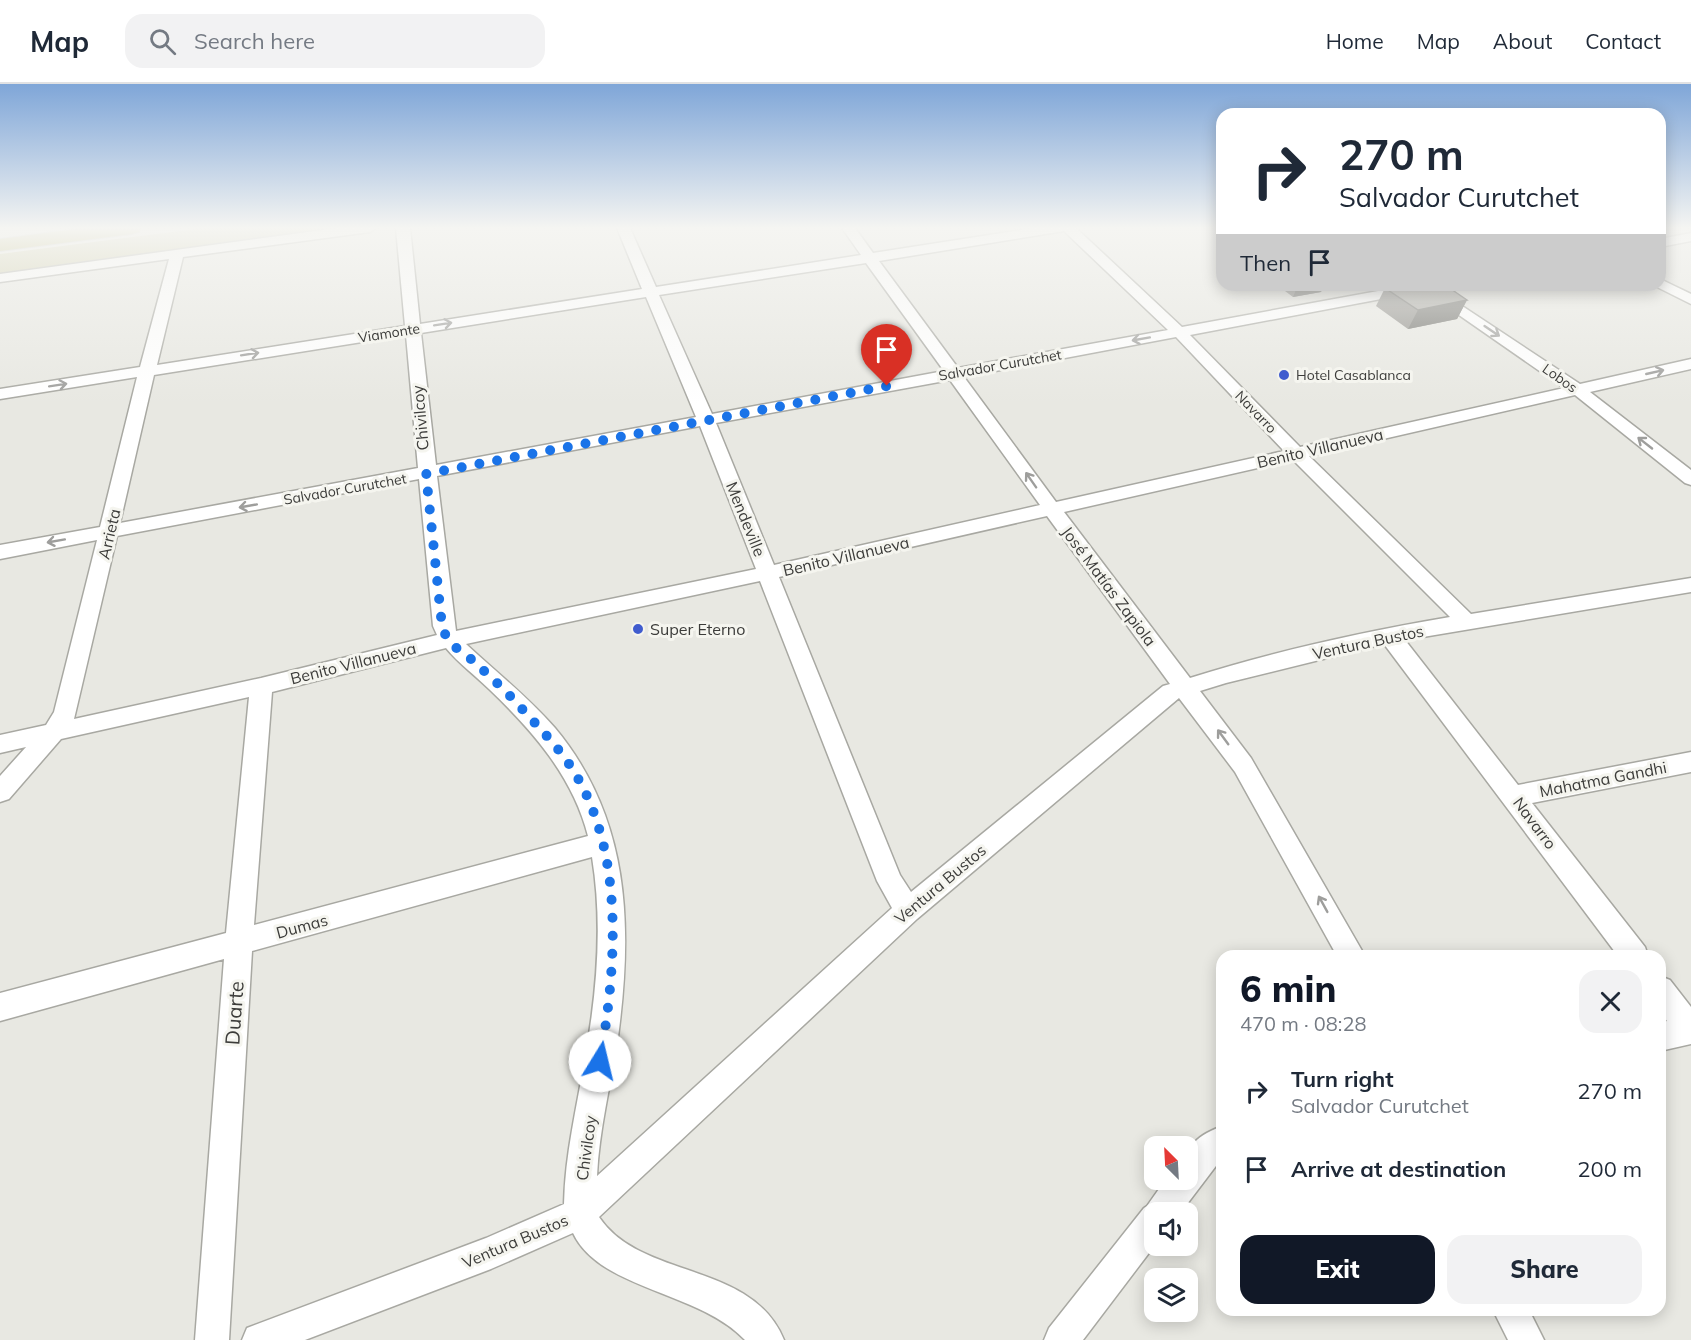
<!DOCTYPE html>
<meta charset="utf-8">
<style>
body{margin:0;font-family:Mulish,sans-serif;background:#f2f2f3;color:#1f2937;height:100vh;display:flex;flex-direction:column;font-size:22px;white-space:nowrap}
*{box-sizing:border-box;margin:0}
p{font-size:20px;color:#747a83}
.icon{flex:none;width:33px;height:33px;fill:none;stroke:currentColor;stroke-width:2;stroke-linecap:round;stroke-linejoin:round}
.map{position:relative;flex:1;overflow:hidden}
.side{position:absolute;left:1216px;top:866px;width:450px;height:366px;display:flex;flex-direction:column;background:#fff;border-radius:18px;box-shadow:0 3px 15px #0003}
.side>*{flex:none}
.top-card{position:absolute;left:1216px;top:24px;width:450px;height:183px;border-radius:18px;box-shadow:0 3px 15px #0003;background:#fff;color:#1f2937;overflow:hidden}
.needle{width:39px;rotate:336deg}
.fabs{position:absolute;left:1144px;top:1052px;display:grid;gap:12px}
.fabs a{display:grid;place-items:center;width:54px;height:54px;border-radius:12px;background:#fff;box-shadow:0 3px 15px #0003;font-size:30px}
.pin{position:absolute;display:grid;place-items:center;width:51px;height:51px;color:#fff;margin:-62px -26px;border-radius:50% 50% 50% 0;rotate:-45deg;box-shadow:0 0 6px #0007}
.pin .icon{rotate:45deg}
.me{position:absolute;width:66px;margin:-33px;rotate:9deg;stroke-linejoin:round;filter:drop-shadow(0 0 4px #0008)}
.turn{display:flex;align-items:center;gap:21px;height:126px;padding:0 24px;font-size:27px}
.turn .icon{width:78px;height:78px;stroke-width:2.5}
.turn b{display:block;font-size:42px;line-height:51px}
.then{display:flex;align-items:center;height:57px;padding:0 24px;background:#0003;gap:12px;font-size:22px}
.round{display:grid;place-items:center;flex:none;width:63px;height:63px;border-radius:18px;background:#f2f2f3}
.headline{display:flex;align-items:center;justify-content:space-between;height:102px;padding:0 24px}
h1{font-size:36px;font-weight:800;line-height:45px;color:#111827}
.button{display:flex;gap:12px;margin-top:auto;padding:12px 24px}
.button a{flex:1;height:69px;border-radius:18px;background:#111827;color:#fff;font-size:24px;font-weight:800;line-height:69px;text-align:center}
.button a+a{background:#f2f2f3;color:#1f2937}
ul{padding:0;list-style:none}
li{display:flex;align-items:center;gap:18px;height:78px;padding:0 24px}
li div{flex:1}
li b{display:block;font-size:22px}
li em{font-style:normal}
header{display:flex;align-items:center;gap:36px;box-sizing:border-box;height:84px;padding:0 30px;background:#fff;border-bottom:2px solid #e0e1e3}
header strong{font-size:28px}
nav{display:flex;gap:33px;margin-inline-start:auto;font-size:21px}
.search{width:420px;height:54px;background:#f2f2f3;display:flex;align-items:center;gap:15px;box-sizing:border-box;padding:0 21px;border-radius:18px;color:#747a83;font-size:22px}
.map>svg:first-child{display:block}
</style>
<header>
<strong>Map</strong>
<div class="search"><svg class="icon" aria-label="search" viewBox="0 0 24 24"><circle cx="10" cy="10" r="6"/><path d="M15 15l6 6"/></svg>Search here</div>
<nav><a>Home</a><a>Map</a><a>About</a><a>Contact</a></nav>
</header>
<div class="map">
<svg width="1691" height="1256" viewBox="0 0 1691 1256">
<rect width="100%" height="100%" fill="#e8e8e2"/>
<!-- green -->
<path fill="#cbc9a1" d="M203,144h128l-331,46v-20z"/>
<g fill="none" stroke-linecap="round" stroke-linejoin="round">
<defs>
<path id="minor" d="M337,144h39l-6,4 -187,25 -26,108 248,-39 -9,-98h14l10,96 222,-35 -25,-61h13l26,59 205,-32 -19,-27h13l18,25 161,-25h42l106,99 229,-42h30l-7,4 -244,46 110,112 264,-59 -131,-91 -2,-3 7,-4 142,94 111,-25v10l-101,23 101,78v15l-6,-2 -110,-88 -266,61 162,158 220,-36v14l-286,48 113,145 173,-33v20l-159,31 113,144 3,9h-30l-234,-312 -158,39 -26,8 51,67 114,198h-28l-102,-184 -56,-74 -262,221 -318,298c42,63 153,44 185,123h-39c-46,-49 -145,-50 -172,-107l-82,36 -186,71h-63l5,-12 239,-90 78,-34c1,-50 13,-97 21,-146 12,-66 18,-134 7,-201l-340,94 -23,389h-34l29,-381 -224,62v-28l226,-60 23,-236 -188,42 -52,60 -9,3v-26l26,-29 -26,6v-18l46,-10 8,-13 43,-172 -97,19v-14l100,-18 37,-150 -137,22v-10l140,-22 29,-108 -169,23v-8zM1064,147l104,99 -210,38 -79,-107zM866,179l78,108 -232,43 -53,-119zM646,213l50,120 -260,48 -15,-132zM406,251l12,133 -298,55 34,-148zM1176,253l108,114 -228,51 -92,-125zM950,296l90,125 -266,60 -58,-142zM700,342l56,143 -300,62 -19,-155zM1293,376l157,157c-88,15 -175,34 -260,61l-126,-166zM419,395l14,147 4,9 -176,43 -187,41 43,-183zM1047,432l123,168 -7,2 -252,206 -11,-17 -121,-298zM760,497l117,300 15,27 -295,268c2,-46 14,-92 21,-139 15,-111 12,-219 -63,-309 -27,-31 -59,-56 -89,-84zM446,564c13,16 29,27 43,41 44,42 84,88 99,147l-334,89 18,-233z
M1691,149v8l-31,6v-8z
M1660,195l31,15v10l-36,-18 5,-1z
M1660,892l10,4 21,27v37l-31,7v-28l7,-2 -7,-9z
M1222,1042v32l-41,54h-26v33l-72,95h-39l5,-12 95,-120 3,-2 19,-27h22c0,-33 2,-40 34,-53z
M1493,1226h36l15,30h-36z"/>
<path id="highway" d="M83,144h58l-2,4 -7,2 -132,17v-12z"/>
</defs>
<!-- minor casing -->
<use href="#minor" stroke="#a8a8a2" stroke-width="3"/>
<!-- highway casing -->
<use href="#highway" stroke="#c4c4c4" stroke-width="2"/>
<!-- minor -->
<use href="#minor" fill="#fff" fill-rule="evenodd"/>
<!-- highway -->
<use href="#highway" fill="#b6b26b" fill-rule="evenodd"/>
</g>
<!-- wall -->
<path fill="#91908b" d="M1277,201h47l-3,7 -28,5z
M1385,204l82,12 -10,19 -49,10 -32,-23z"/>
<!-- shaded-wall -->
<path fill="#767671" d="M1298,201h26l-3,7 -28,5z
M1467,216l-10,19 -49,10 10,-19z"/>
<!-- building -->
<path fill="#a9a8a2" stroke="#767671" stroke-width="1.5" d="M1397,201h48l22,15 -49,10 -33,-22z"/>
<!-- one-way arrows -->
<defs><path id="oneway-shaft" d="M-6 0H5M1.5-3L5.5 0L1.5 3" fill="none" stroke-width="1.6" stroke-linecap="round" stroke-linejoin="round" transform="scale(1.5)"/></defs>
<g stroke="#9e9e9c">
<use href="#oneway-shaft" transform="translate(443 240) rotate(-9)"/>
<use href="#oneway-shaft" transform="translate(1492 247) rotate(34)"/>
<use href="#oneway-shaft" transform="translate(1141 255) rotate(170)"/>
<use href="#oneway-shaft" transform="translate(250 270) rotate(-9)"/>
<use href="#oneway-shaft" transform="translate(1655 288) rotate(-13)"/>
<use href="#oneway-shaft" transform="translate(58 301) rotate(-9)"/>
<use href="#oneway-shaft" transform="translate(1645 359) rotate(-142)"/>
<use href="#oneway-shaft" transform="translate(1031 396) rotate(-125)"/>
<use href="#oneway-shaft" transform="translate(248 422) rotate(170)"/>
<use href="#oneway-shaft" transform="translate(56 457) rotate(170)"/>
<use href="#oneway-shaft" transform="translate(1223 653) rotate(-126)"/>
<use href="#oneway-shaft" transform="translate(1323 820) rotate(-119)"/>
</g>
<!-- sky -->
<linearGradient id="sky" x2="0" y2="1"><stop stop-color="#7fa6d8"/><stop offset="0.45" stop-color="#f5f5f2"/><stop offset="1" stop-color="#f5f5f2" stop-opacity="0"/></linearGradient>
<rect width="1691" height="320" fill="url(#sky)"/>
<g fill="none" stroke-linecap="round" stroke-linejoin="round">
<!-- route -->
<path stroke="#1a73e8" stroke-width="10" stroke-dasharray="0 18" d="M600,977c16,-92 25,-203 -24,-286 -14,-24 -33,-43 -52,-64 -16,-18 -34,-35 -52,-51 -7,-6 -19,-13 -24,-21 -3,-3 -4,-9 -6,-13l-16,-152 461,-88"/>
</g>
<!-- markers -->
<g fill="#405cce" stroke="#f5f5ef" stroke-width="2">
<circle cx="1284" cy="291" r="6"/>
<circle cx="638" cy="545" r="6"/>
</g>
<g text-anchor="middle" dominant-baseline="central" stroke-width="6" stroke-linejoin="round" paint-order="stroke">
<!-- far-street labels -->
<g font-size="14" fill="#3c3c3a" stroke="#f5f5ef">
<text transform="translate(389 249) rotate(-9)">Viamonte</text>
<text transform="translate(1000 281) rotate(-10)">Salvador Curutchet</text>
<text transform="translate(1560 294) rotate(35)">Lobos</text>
<text transform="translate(1256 328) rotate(46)">Navarro</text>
<text transform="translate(345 405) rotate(-10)">Salvador Curutchet</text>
</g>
<!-- far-poi labels -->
<g font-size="14" fill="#3c3c3a" stroke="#f5f5ef" text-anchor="start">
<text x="1296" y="291">Hotel Casablanca</text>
</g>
<!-- street labels -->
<g font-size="16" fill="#3c3c3a" stroke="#f5f5ef">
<text transform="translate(420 334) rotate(-95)">Chivilcoy</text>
<text transform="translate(1320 364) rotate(-13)">Benito Villanueva</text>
<text transform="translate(746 435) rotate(68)">Mendeville</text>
<text transform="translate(109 450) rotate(-77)">Arrieta</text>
<text transform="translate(846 472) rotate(-13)">Benito Villanueva</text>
<text transform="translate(1109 502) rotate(53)">José Matías Zapiola</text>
<text transform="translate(1368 558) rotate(-12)">Ventura Bustos</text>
<text transform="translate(353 579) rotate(-14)">Benito Villanueva</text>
<text transform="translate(1603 695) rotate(-11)">Mahatma Gandhi</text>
<text transform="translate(1535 739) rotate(53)">Navarro</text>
<text transform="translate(940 800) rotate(-40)">Ventura Bustos</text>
<text transform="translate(302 842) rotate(-15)">Dumas</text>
<text transform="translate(586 1064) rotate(-82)">Chivilcoy</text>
<text transform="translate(515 1157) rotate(-23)">Ventura Bustos</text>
</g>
<!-- poi labels -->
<g font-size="16" fill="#3c3c3a" stroke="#f5f5ef" text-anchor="start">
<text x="650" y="545">Super Eterno</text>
</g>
<!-- near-street labels -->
<g font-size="20" fill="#3c3c3a" stroke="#f5f5ef">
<text transform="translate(234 929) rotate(-86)">Duarte</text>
</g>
</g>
</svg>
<div class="fabs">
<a><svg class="needle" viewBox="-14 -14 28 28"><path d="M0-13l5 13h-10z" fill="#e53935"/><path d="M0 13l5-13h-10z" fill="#747a83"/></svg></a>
<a><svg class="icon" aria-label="sound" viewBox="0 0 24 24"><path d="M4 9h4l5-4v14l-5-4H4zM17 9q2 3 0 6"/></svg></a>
<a><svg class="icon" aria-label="layers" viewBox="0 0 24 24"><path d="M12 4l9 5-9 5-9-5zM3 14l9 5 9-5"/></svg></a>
</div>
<div class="pin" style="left:887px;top:302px;background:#d93025"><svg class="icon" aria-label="arrive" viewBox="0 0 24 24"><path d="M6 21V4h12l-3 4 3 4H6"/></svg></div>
<svg class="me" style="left:600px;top:977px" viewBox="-20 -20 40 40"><circle r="19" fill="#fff"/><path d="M0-13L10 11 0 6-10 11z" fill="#1a73e8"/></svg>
<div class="top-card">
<div class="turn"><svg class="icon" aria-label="right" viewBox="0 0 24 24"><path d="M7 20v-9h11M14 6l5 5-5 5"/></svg><div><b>270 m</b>Salvador Curutchet</div></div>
<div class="then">Then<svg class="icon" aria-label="arrive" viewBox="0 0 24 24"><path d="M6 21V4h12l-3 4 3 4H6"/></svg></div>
</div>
<section class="side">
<div class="headline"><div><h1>6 min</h1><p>470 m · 08:28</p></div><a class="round"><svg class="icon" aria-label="close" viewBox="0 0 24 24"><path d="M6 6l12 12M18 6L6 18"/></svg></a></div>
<ul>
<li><svg class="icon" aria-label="right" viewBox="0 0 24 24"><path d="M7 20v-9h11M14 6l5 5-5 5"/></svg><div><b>Turn right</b><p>Salvador Curutchet</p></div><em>270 m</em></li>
<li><svg class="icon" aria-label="arrive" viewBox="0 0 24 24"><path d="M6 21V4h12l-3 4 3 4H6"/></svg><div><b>Arrive at destination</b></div><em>200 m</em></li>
</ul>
<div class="button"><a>Exit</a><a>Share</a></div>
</section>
</div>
